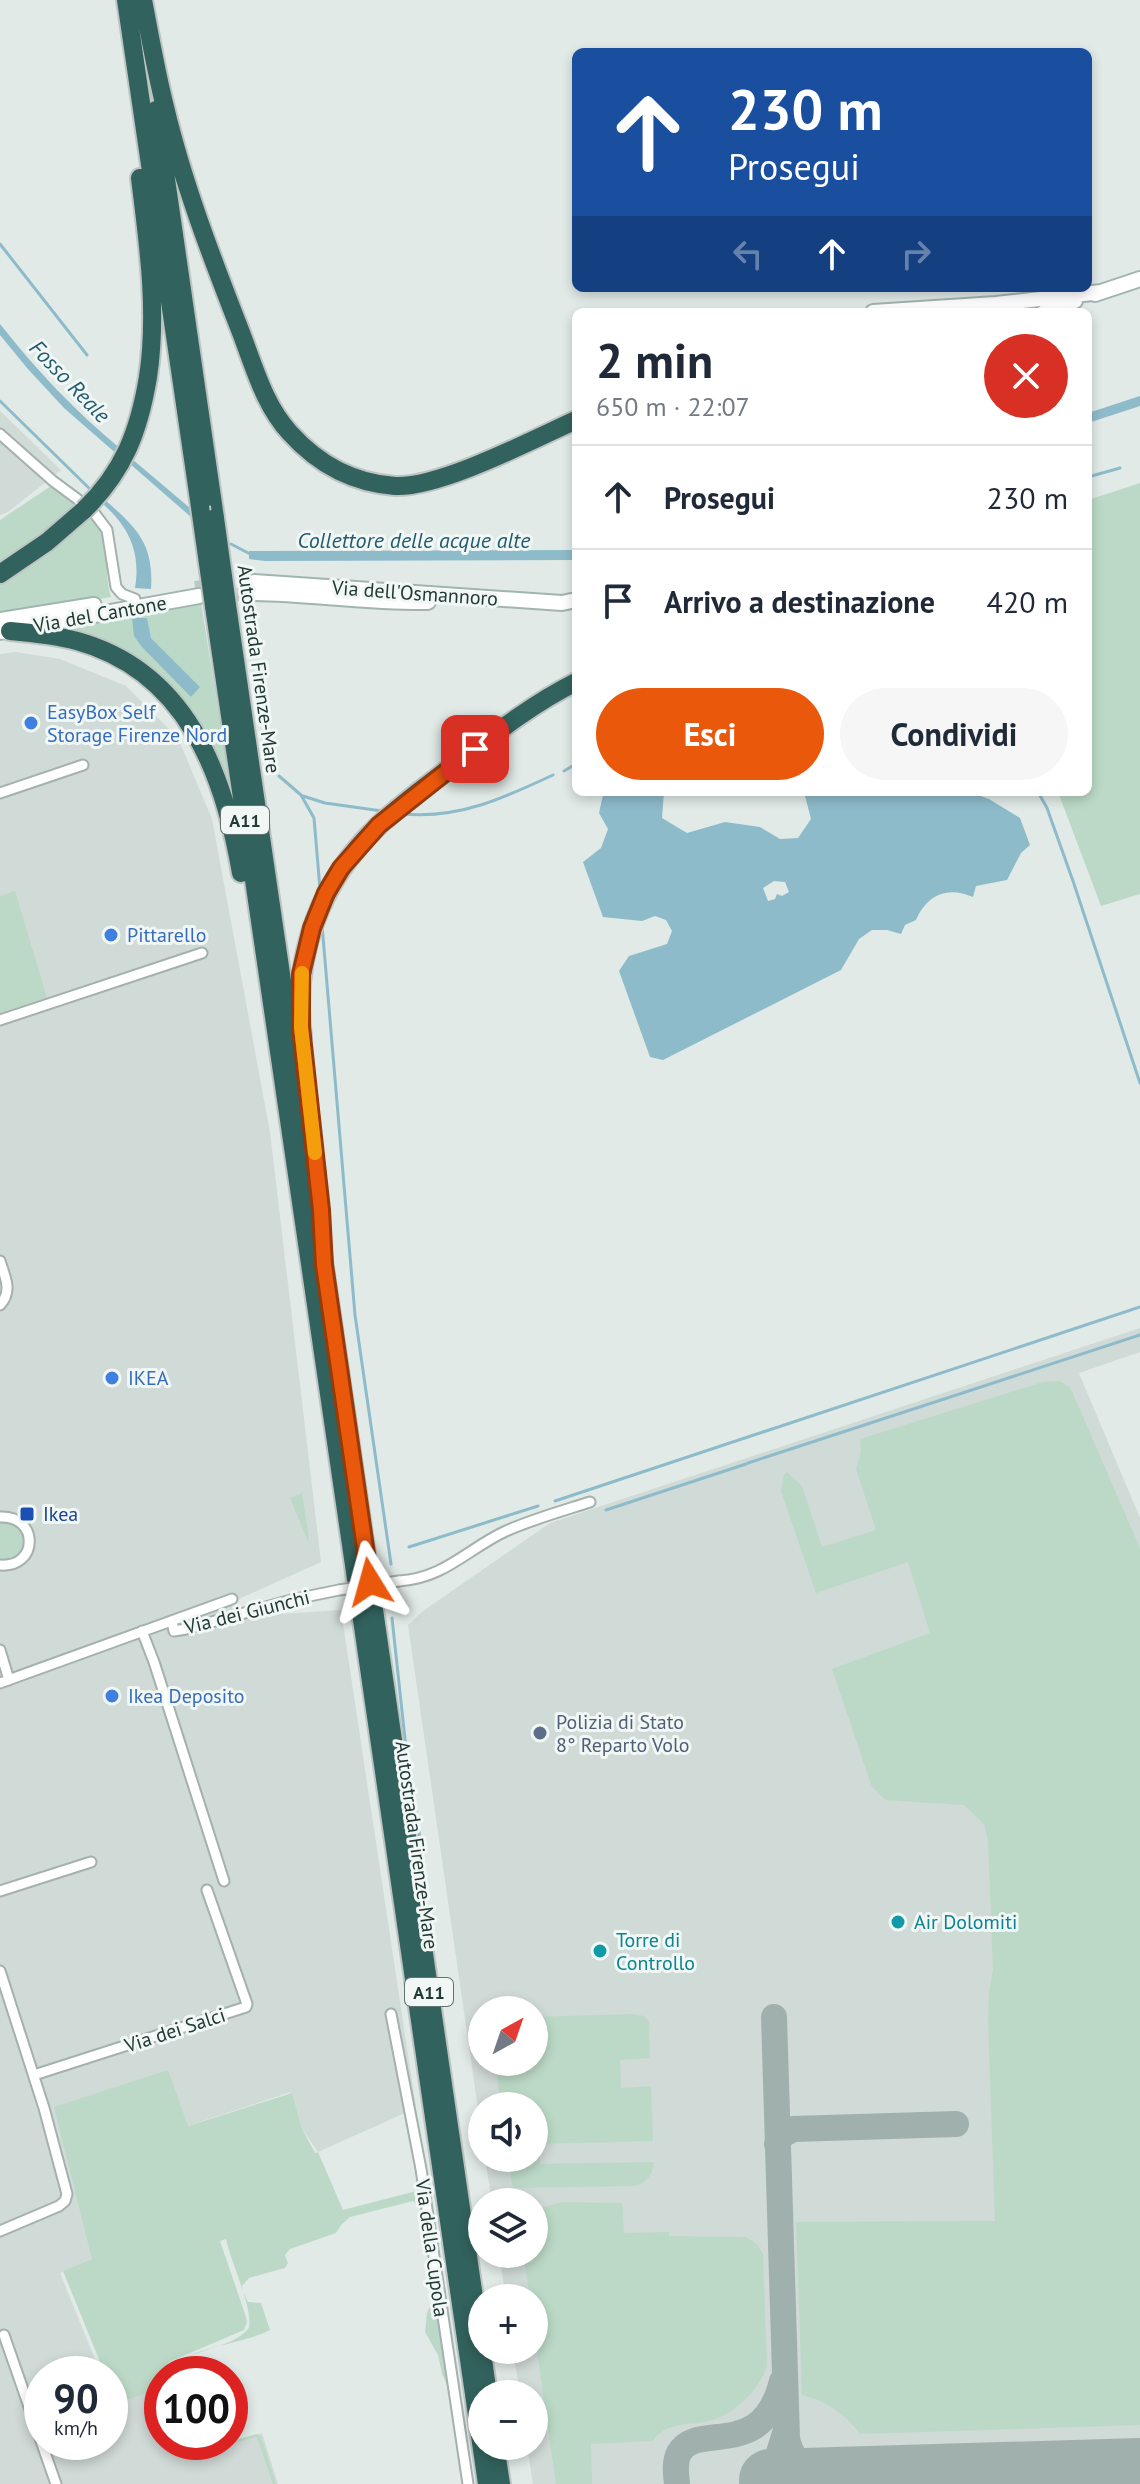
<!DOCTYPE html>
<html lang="it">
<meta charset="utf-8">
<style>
body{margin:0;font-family:"PT Sans",sans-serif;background:#f6f6f7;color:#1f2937;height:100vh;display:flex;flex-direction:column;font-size:30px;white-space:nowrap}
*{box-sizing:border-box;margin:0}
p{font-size:26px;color:#747a83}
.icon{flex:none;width:44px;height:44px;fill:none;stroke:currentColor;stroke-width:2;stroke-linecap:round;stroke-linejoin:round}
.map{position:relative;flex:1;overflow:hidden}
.drawer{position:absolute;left:572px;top:308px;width:520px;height:488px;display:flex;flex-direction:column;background:#fff;border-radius:12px;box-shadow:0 4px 12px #0003}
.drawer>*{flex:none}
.hud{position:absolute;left:572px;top:48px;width:520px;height:244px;border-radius:12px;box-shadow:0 4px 12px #0003;background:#1a4fa0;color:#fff;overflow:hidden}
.needle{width:52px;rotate:40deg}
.tools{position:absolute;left:468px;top:1996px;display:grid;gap:16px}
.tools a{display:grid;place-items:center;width:80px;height:80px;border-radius:50%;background:#fff;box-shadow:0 4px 12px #0003;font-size:40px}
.speed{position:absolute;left:24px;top:2356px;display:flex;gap:16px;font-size:40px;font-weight:700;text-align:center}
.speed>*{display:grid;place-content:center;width:104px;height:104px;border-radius:50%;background:#fff;box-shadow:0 4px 12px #0003;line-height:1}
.speed small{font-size:20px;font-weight:400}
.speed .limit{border:12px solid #d22;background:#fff;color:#111}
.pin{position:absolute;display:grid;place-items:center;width:68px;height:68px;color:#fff;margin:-34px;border-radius:16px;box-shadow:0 4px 12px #0006}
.me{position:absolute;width:88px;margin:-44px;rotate:352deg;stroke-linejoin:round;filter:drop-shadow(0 0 6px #0008)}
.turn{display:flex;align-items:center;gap:28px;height:168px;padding:0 24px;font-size:36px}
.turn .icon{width:104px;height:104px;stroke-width:2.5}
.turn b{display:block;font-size:56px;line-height:68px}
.lanes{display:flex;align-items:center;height:76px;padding:0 24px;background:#0003;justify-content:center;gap:40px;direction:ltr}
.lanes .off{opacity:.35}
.round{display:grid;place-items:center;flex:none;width:84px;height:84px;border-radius:42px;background:#f6f6f7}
.head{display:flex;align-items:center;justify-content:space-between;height:136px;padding:0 24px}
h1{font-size:48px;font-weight:800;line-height:60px}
.primary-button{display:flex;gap:16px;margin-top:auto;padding:16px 24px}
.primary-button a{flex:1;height:92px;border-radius:48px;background:#ea580c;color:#fff;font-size:32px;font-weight:800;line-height:92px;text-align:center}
.primary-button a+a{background:#f6f6f7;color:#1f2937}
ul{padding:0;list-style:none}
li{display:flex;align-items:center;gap:24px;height:104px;padding:0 24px;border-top:2px solid #e0e1e3}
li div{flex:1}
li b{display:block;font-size:30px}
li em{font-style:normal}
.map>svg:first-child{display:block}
</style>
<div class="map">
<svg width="1140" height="2484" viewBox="0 0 1140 2484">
<rect width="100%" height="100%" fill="#e1eae7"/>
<!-- built -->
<path fill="#d0dad6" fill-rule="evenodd" d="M0,411l61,59 -53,42 -8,3z
M16,652l44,7 66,27 52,52 34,81 58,313 51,430 -91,41 6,14 105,-7 75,498 -98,44 -16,-23 -11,-37 -104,34 -95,133 -32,14 41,101h-59v68h68v-46l2,4 46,-11 4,14v39h12l4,11 84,-20 16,51h-278v-1830z
M1140,1328v24l-61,21 61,145v966h-607l-6,-38h7v-52h-14l-7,-44h21v-52h-28l-7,-44h35v-52h-42l-7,-44h49v-52h-52v30l-74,-511 15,-14 127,-88zM482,2010h52v52h-52z"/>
<!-- green -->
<path fill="#bcd9c7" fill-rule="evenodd" d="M1140,483v411l-39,12 -43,-114h30v-292z
M51,486l27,20 -78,63v-49z
M90,515c27,30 11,49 21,82l-111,18v-34z
M201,603l28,174 -5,-1 -40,-69 -130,-79zM147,623l4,15 48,48 -7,10 -58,-60z
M15,891l32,107 -47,15v-117z
M1059,1381l11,6 70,161v877l-280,9c-15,-20 -33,-33 -58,-39l-6,-173 199,-1 -7,-200 1,-28 4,-23 -5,-129 -4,-17 -20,-19 -78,-5 -14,-13 -40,-118 98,-36 -22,-71 -92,31 -35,-102 3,-16 3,-3 15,14 20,61 54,-17 -20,-61 5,-18 -1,-12 183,-57z
M302,1493l7,46 -1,2 -18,-43z
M0,1521l14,2 8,7 3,16 -11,13 -14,1z
M632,2014l12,2 5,6 1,36 -30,2 1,28 30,-2 2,55 -113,3v20l114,-2c-1,12 -7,21 -19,24l-120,2 -3,-4 -4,-26h26v-52h-33l-6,-44h39v-45z
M168,2070l20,56 104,-33 10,36 13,24 3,-1 25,58 77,-20 46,294h-3l-11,-88 -10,-22 -4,-19 -13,-23 2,-19 9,-21 -16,-85 -7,-6 -63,16 -9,8 -5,8 -46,16 -5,6 3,8 -3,5 -36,10 -8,9 7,15 13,1 9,27c-30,16 -83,15 -105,44 18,-27 63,-21 84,-46 4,-21 -18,-65 -23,-89l-6,2 26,76 1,5 -3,8 -73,31c-10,8 -13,15 -12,28l-42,14 -7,-17v-12h-5l-42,-103 29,-12 -38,-152z
M562,2202l60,1 2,30 45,-1v4l77,1 11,7 6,10 4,112c-8,24 -33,49 -58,55 -21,5 -43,0 -56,20l-62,3 1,40h-36l-22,-154v-32h-4l-7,-44h11v-6l3,-1 1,-38z
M257,2434l4,3 15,47h-3l-16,-47 -72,18 -7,-3 -2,-10c21,14 58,-2 81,-8z"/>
<!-- water -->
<path fill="#8ebbca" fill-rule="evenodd" d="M0,324c37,47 76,88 122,126l-3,6 -55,-48 -37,-40 -27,-33z
M1140,396v10l-52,17v-10z
M132,459l58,49 1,9 -62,-54z
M105,500c32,28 49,44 46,89l-16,-1c6,-36 -6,-61 -33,-85z
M576,550v10l-311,1 -16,-2v-8z
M132,618h15l4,20 49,49 -9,10 -49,-50 -8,-11z
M606,792h58l-2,26 25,15 38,-11 35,5 20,12 18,-1 13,-19 -7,-27h165l20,7 31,19 10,27 -9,8 -14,27 -31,6 -3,11c-25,-11 -46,-3 -57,23l-11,5 -4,9 -14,-4h-15l-13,9 -18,31 -178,90 -13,-3 -31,-86 10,-15 38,-12 5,-13 -6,-11 -11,-4 -13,5 -39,-4 -20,-55 18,-14 7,-19 -9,-16 4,-18zM774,881l11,1 4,10 -7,4 -5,-2 -2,5 -7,2 -5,-13z"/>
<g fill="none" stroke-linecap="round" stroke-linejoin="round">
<!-- stream -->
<path stroke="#8ebbca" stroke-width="3" d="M0,244l87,111
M0,401l93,91
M1088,477l32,-9
M231,544l21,11
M564,771l12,-7
M279,776l22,19 13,23 6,71
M1038,792l9,16 26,73 67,202
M303,796l22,7 57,8
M404,814c55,5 100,-16 149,-39
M322,925l33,390 36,249
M748,1463l392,-128
M555,1501l585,-194
M606,1510l140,-46
M409,1547l129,-41
M392,1618l13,121 16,107"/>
<!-- taxiway -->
<path stroke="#a0b0ac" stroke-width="26" d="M774,2017l13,421c8,40 39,38 71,38
M777,2144l5,-9 11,-6 163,-5
M1075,2471l21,5 9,8
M677,2484c-1,-10 -3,-21 2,-31 19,-33 83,10 103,-72
M760,2484l17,-25 9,-29
M1139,2484l1,-1"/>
<!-- runway -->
<path stroke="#a0b0ac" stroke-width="62" d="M770,2480l370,-11"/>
<!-- secondary-tunnel -->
<path stroke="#bbc7c3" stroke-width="14" stroke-dasharray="14 7" stroke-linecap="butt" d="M195,588l59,-6
M216,596l39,-3"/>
<defs>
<path id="street" d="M0,434l53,47 27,20
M95,514l12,16 9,57 6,7 13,5
M0,793l83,-28
M0,1020l202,-67
M0,1261c5,16 13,30 0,44
M0,1517c39,-2 39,51 0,48
M399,1581c46,-3 68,-32 107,-50 27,-12 56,-20 84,-29
M172,1621l2,10 12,-2 109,-30 44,-9
M142,1631l12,31 70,219
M0,1650l9,30
M0,1683l232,-84
M0,1891l91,-29
M0,1971l44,137 23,86 -2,7 -6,5 -59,25
M391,2014l30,155 47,315
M34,2075l212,-68 1,-3 -40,-114
M4,2335l52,149"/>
<path id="secondary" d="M1095,294l45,-15
M873,312l123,-8 105,-12
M1044,312l31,-11
M254,582l308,21 14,-3
M255,593c58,1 115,10 173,9
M0,620l94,-15
M0,632l199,-36"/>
<path id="highway" d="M126,0l74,507
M143,0c7,36 13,72 22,107 18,76 47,151 75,223 14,36 24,75 50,103 28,31 63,50 105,53 45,2 137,-46 181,-66
M156,110l59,408
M140,178c8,65 18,133 8,199
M0,574l47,-32 37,-32
M227,605l143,977
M214,606l142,973
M10,631c23,2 45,4 67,10 109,30 147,132 164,232
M302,1036c-10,-80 19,-156 76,-210 24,-23 51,-42 77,-62 38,-29 77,-60 121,-82
M371,1589l117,805
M358,1592l129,892
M495,2446l6,38"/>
</defs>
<!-- street casing -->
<use href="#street" stroke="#a4b1ae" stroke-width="13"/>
<!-- secondary casing -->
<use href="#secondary" stroke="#a1b5b0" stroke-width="18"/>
<!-- highway casing -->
<use href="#highway" stroke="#bdc4c2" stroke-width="22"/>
<!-- street -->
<use href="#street" stroke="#fff" stroke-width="9"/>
<!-- secondary -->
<use href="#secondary" stroke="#fff" stroke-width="14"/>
<!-- highway -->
<use href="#highway" stroke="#32625d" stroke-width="18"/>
<defs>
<path id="street-bridge" d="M339,1590l60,-9"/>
<path id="highway-bridge" d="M200,507l14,99
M84,510c40,-39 55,-79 64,-133
M215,518l12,87"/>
</defs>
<!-- street-bridge casing -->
<use href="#street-bridge" stroke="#a4b1ae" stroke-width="13" stroke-linecap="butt"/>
<!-- highway-bridge casing -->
<use href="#highway-bridge" stroke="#bdc4c2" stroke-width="22" stroke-linecap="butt"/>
<!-- street-bridge -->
<use href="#street-bridge" stroke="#fff" stroke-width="9"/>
<!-- highway-bridge -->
<use href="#highway-bridge" stroke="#32625d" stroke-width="18"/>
</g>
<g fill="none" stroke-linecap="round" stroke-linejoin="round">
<defs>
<path id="route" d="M370,1582l-46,-317 -3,-55 -20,-183v-53l11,-46 14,-35 15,-25 38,-43 96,-76"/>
</defs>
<!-- route casing -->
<use href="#route" stroke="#983908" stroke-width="20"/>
<!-- route -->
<use href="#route" stroke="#ea580c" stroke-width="14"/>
<!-- slow -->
<path stroke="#f59e0b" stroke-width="14" d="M302,973l-1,54 14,126"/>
</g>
<!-- markers -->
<g fill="#3f7fe0" stroke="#f1f7f5" stroke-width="3">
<circle cx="31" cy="723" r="8"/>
<circle cx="111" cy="935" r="8"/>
<circle cx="112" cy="1378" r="8"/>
<circle cx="112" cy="1696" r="8"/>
</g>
<rect fill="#1a4fb4" stroke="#f1f7f5" stroke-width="3" x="19" y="1506" width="16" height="16" rx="4"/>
<circle fill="#5c6f8a" stroke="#f1f7f5" stroke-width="3" cx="540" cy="1733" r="8"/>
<g fill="#0f9aa8" stroke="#f1f7f5" stroke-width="3">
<circle cx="898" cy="1922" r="8"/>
<circle cx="600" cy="1951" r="8"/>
</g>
<g text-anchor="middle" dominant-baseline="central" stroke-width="6" stroke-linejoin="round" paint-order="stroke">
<!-- shield labels -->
<g fill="#f1f7f5" stroke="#61726f" stroke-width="2">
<rect x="221" y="806" width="48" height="28" rx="6"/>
<rect x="405" y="1978" width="48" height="28" rx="6"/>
</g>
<g font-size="18" font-weight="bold" fill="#233935">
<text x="245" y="820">A11</text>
<text x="429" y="1992">A11</text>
</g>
<!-- street labels -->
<g font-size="20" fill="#233935" stroke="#f1f7f5">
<text transform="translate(415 593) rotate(4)">Via dell'Osmannoro</text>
<text transform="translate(100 614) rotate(-10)">Via del Cantone</text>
<text transform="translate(259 669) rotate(82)">Autostrada Firenze-Mare</text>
<text transform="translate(247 1612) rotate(-14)">Via dei Giunchi</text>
<text transform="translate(417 1845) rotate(82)">Autostrada Firenze-Mare</text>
<text transform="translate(175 2030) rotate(-18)">Via dei Salci</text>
<text transform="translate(432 2248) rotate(82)">Via della Cupola</text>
</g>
<!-- shop labels -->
<g font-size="20" fill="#366cbe" stroke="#f1f7f5" text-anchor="start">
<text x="47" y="712">EasyBox Self<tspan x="47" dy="23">Storage Firenze Nord</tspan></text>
<text x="127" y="935">Pittarello</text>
<text x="128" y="1378">IKEA</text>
<text x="128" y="1696">Ikea Deposito</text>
</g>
<!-- transit labels -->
<g font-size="20" fill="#164399" stroke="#f1f7f5" text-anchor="start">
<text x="43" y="1514">Ikea</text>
</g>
<!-- service labels -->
<g font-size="20" fill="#4e5e75" stroke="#f1f7f5" text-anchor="start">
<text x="556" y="1722">Polizia di Stato<tspan x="556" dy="23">8° Reparto Volo</tspan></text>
</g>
<!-- culture labels -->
<g font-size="20" fill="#0d838f" stroke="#f1f7f5" text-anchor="start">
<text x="914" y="1922">Air Dolomiti</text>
<text x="616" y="1940">Torre di<tspan x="616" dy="23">Controllo</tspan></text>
</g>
<!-- water labels -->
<g font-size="22" font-style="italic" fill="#245b6f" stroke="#f1f7f5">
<text transform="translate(70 381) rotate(46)">Fosso Reale</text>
<text x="414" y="540">Collettore delle acque alte</text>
</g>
</g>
</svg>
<div class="tools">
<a><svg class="needle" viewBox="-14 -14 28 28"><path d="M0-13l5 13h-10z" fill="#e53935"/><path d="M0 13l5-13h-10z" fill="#747a83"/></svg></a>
<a><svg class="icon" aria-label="sound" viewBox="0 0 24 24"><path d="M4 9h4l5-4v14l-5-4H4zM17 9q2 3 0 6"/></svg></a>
<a><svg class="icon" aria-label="layers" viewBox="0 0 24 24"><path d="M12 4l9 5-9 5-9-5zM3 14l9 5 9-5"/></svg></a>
<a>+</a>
<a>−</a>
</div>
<div class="speed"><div>90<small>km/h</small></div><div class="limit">100</div></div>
<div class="pin" style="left:475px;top:749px;background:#d93025"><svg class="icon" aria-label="arrive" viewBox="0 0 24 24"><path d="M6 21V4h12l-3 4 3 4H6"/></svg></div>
<svg class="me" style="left:370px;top:1582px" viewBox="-20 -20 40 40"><path d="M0-17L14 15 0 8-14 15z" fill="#ea580c" stroke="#fff" stroke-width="4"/></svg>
<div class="hud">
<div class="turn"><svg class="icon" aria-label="ahead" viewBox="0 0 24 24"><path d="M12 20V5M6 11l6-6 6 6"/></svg><div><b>230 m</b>Prosegui</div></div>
<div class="lanes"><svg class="icon off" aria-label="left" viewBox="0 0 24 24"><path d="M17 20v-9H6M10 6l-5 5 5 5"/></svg><svg class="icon" aria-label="ahead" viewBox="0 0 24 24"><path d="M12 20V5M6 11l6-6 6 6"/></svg><svg class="icon off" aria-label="right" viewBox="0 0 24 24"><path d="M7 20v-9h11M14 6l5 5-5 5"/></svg></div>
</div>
<section class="drawer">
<div class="head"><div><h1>2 min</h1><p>650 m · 22:07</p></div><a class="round" style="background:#d93025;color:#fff"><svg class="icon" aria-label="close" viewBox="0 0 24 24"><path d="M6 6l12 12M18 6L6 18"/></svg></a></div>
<ul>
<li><svg class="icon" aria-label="ahead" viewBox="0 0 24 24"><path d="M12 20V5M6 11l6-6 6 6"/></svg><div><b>Prosegui</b></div><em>230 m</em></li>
<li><svg class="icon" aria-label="arrive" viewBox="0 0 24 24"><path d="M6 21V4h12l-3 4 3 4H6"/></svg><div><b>Arrivo a destinazione</b></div><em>420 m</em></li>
</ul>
<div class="primary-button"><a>Esci</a><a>Condividi</a></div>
</section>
</div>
